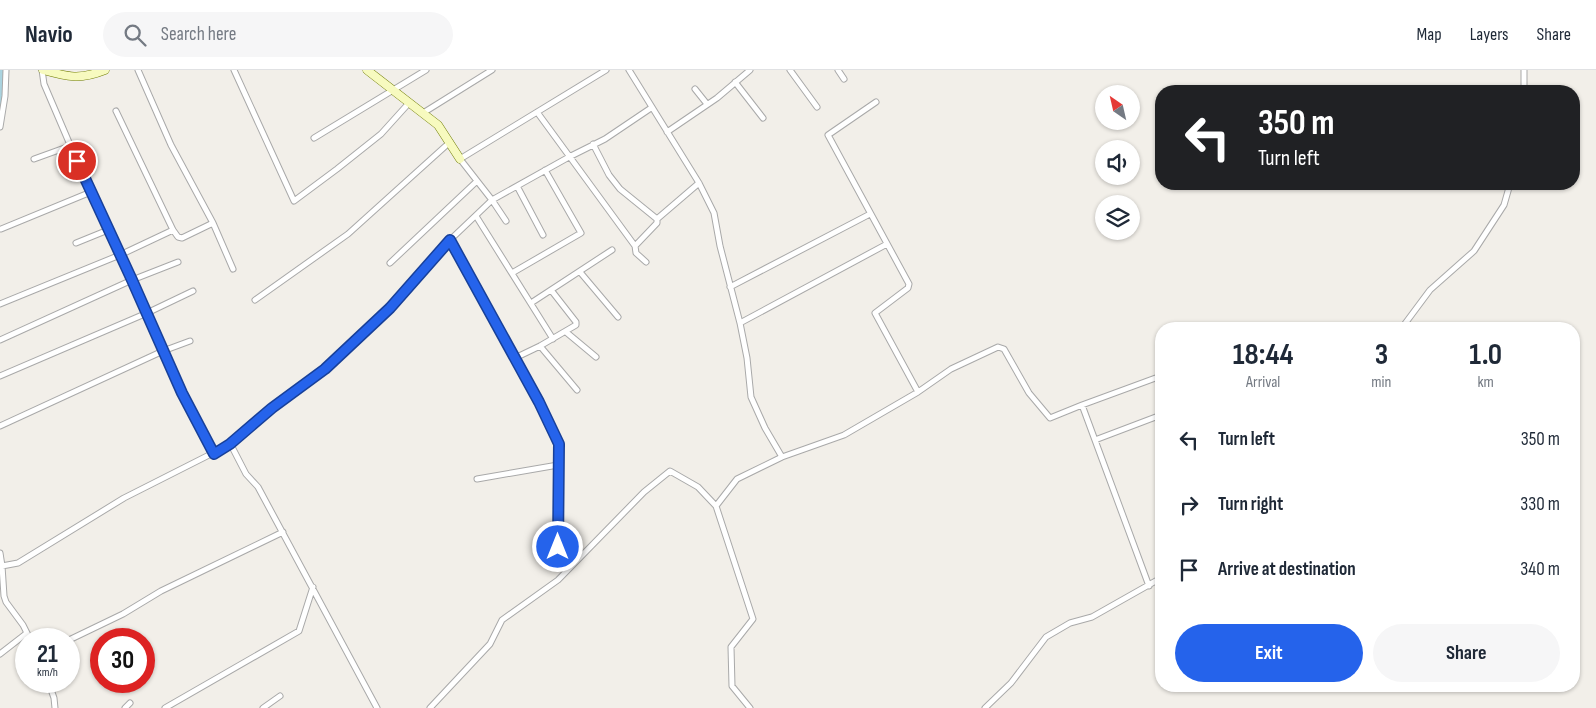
<!DOCTYPE html>
<style>
body{margin:0;font-family:"Sofia Sans Condensed",sans-serif;background:#f6f6f7;color:#1f2937;height:100vh;display:flex;flex-direction:column;font-size:19px;white-space:nowrap}
*{box-sizing:border-box;margin:0}
p{font-size:16px;color:#747a83}
.icon{flex:none;width:28px;height:28px;fill:none;stroke:currentColor;stroke-width:2;stroke-linecap:round;stroke-linejoin:round}
.map{position:relative;flex:1;overflow:hidden}
.sheet{position:absolute;left:1155px;top:252px;width:425px;height:370px;display:flex;flex-direction:column;background:#fff;border-radius:20px;box-shadow:0 1px 4px #0004}
.sheet>*{flex:none}
.banner{position:absolute;left:1155px;top:15px;width:425px;height:105px;border-radius:20px;box-shadow:0 1px 4px #0004;background:#202124;color:#fff;overflow:hidden}
.needle{width:32px;rotate:326deg}
.tools{position:absolute;left:1095px;top:15px;display:grid;gap:10px}
.tools a{display:grid;place-items:center;width:45px;height:45px;border-radius:50%;background:#fff;box-shadow:0 1px 4px #0004;font-size:25px}
.speed{position:absolute;left:15px;top:558px;display:flex;gap:10px;font-size:25px;font-weight:700;text-align:center}
.speed>*{display:grid;place-content:center;width:65px;height:65px;border-radius:50%;background:#fff;box-shadow:0 1px 4px #0004;line-height:1}
.speed small{font-size:12px;font-weight:400}
.speed .limit{border:8px solid #d22;background:#fff;color:#111}
.pin{position:absolute;display:grid;place-items:center;width:42px;height:42px;color:#fff;margin:-21px;border:2px solid #fff;border-radius:50%;box-shadow:0 1px 5px #0007}
.me{position:absolute;width:55px;margin:-28px;rotate:0deg;stroke-linejoin:round;filter:drop-shadow(0 0 4px #0008)}
.turn{display:flex;align-items:center;gap:18px;height:105px;padding:0 20px;font-size:22px}
.turn .icon{width:65px;height:65px;stroke-width:2.5}
.turn b{display:block;font-size:35px;line-height:42px}
.eta{display:flex;justify-content:space-evenly;align-items:center;height:85px;text-align:center}
.eta b{font-size:30px;font-weight:700;line-height:35px}
.primary-button{display:flex;gap:10px;margin-top:auto;padding:10px 20px}
.primary-button a{flex:1;height:58px;border-radius:30px;background:#2563eb;color:#fff;font-size:20px;font-weight:700;line-height:58px;text-align:center}
.primary-button a+a{background:#f6f6f7;color:#1f2937}
ul{padding:0;list-style:none}
li{display:flex;align-items:center;gap:15px;height:65px;padding:0 20px}
li div{flex:1}
li b{display:block;font-size:19px}
li em{font-style:normal}
header{display:flex;align-items:center;gap:30px;box-sizing:border-box;height:70px;padding:0 25px;background:#fff;border-bottom:1px solid #e0e1e3}
header strong{font-size:24px}
nav{display:flex;gap:28px;margin-inline-start:auto;font-size:18px}
.search{width:350px;height:45px;background:#f6f6f7;display:flex;align-items:center;gap:12px;box-sizing:border-box;padding:0 18px;border-radius:28px;color:#747a83;font-size:19px}
.map>svg:first-child{display:block}
</style>
<header>
<strong>Navio</strong>
<div class="search"><svg class="icon" aria-label="search" viewBox="0 0 24 24"><circle cx="10" cy="10" r="6"/><path d="M15 15l6 6"/></svg>Search here</div>
<nav><a>Map</a><a>Layers</a><a>Share</a></nav>
</header>
<div class="map">
<svg width="1596" height="638" viewBox="0 0 1596 638">
<rect width="100%" height="100%" fill="#f2efe9"/>
<g fill="none" stroke-linecap="round" stroke-linejoin="round">
<!-- canal -->
<path stroke="#aad3df" stroke-width="7" d="M0,34l2,-7 -1,-27"/>
<defs>
<path id="street" d="M42,0l2,14 33,77 55,119 49,113 32,60
M138,0l33,75 42,78 20,46
M234,0l60,131 43,-32 44,-35 28,-31
M629,0l70,113 15,30 6,33 20,77 7,35 4,39 14,31 17,29
M790,0l27,37
M838,0l6,9
M735,12l28,36
M695,19l12,15
M1524,21v-21
M876,32l-48,33 81,149 -1,4 -33,25 43,79
M116,41l57,119 5,7 4,1 31,-15
M537,42l98,134
M423,43l69,-43
M0,57l5,-31 1,-26
M667,62l50,-34 33,-28
M314,68l112,-68
M593,74l16,31 11,14 37,30
M34,89l36,-13
M517,116l26,49
M476,146l77,123
M506,151l-14,-21 -32,-41 146,-89
M1,159l90,-37
M450,170l105,192 4,12 -1,103 12,19
M76,173l32,-13
M646,192l-10,-9 -1,-7 22,-23v-4l42,-36
M390,193l87,-82
M580,202l38,45
M512,203l69,-40 -36,-63
M730,217l140,-73
M255,230l93,-66 102,-92
M531,233l81,-53
M0,234l120,-49 53,-25
M740,253l147,-79
M1401,259l29,-39 44,-39 30,-46 6,-21
M566,262l30,25
M0,270l132,-60 46,-18
M540,276l37,44
M515,288l25,-12 36,-21v-3l-25,-32
M0,306l147,-63 46,-22
M1082,335l79,-29
M0,356l163,-75 27,-10
M1095,370l66,-25
M230,373l16,31 12,13 119,221
M477,409l81,-14
M716,436l21,-27 45,-22 62,-22 74,-43 33,-23 47,-22 6,2 25,44 21,25 32,-13 67,181
M0,483l2,13 2,30 2,6 17,23 7,14
M2,496l16,-3 106,-65 89,-45 17,-10 42,-35 53,-39 65,-61 60,-68 42,-40 77,-43 36,-18 46,-31
M69,570l54,-26 38,-23 122,-59
M0,584l27,-21
M48,611l6,17 1,10
M125,638l5,-5
M165,638l134,-77 14,-44
M263,638l17,-12
M430,638l60,-64 12,-24 56,-40 86,-88 26,-21 28,16 18,19 37,113 -22,28 1,39 18,22
M985,638l26,-25 35,-46 24,-14 22,-6 69,-39"/>
<path id="secondary" d="M43,0c25,7 37,10 62,0
M367,0l71,55 22,34"/>
</defs>
<!-- street casing -->
<use href="#street" stroke="#a9a9a9" stroke-width="7"/>
<!-- secondary casing -->
<use href="#secondary" stroke="#707d05" stroke-width="9"/>
<!-- street -->
<use href="#street" stroke="#fff" stroke-width="5"/>
<!-- secondary -->
<use href="#secondary" stroke="#f7fabf" stroke-width="8"/>
</g>
<g fill="none" stroke-linecap="round" stroke-linejoin="round">
<defs>
<path id="route" d="M77,91l55,119 50,113 32,61 16,-10 42,-36 53,-39 65,-61 60,-68 89,162 20,42 -1,103"/>
</defs>
<!-- route casing -->
<use href="#route" stroke="#184099" stroke-width="12"/>
<!-- route -->
<use href="#route" stroke="#2563eb" stroke-width="9"/>
</g>
</svg>
<div class="tools">
<a><svg class="needle" viewBox="-14 -14 28 28"><path d="M0-13l5 13h-10z" fill="#e53935"/><path d="M0 13l5-13h-10z" fill="#747a83"/></svg></a>
<a><svg class="icon" aria-label="sound" viewBox="0 0 24 24"><path d="M4 9h4l5-4v14l-5-4H4zM17 9q2 3 0 6"/></svg></a>
<a><svg class="icon" aria-label="layers" viewBox="0 0 24 24"><path d="M12 4l9 5-9 5-9-5zM3 14l9 5 9-5"/></svg></a>
</div>
<div class="speed"><div>21<small>km/h</small></div><div class="limit">30</div></div>
<div class="pin" style="left:77px;top:91px;background:#d93025"><svg class="icon" aria-label="arrive" viewBox="0 0 24 24"><path d="M6 21V4h12l-3 4 3 4H6"/></svg></div>
<svg class="me" style="left:558px;top:477px" viewBox="-20 -20 40 40"><circle r="17" fill="#2563eb" stroke="#fff" stroke-width="3"/><path d="M0-11L8 9 0 5-8 9z" fill="#fff"/></svg>
<div class="banner">
<div class="turn"><svg class="icon" aria-label="left" viewBox="0 0 24 24"><path d="M17 20v-9H6M10 6l-5 5 5 5"/></svg><div><b>350 m</b>Turn left</div></div>
</div>
<section class="sheet">
<div class="eta">
<div><b>18:44</b><p>Arrival</p></div>
<div><b>3</b><p>min</p></div>
<div><b>1.0</b><p>km</p></div>
</div>
<ul>
<li><svg class="icon" aria-label="left" viewBox="0 0 24 24"><path d="M17 20v-9H6M10 6l-5 5 5 5"/></svg><div><b>Turn left</b></div><em>350 m</em></li>
<li><svg class="icon" aria-label="right" viewBox="0 0 24 24"><path d="M7 20v-9h11M14 6l5 5-5 5"/></svg><div><b>Turn right</b></div><em>330 m</em></li>
<li><svg class="icon" aria-label="arrive" viewBox="0 0 24 24"><path d="M6 21V4h12l-3 4 3 4H6"/></svg><div><b>Arrive at destination</b></div><em>340 m</em></li>
</ul>
<div class="primary-button"><a>Exit</a><a>Share</a></div>
</section>
</div>
